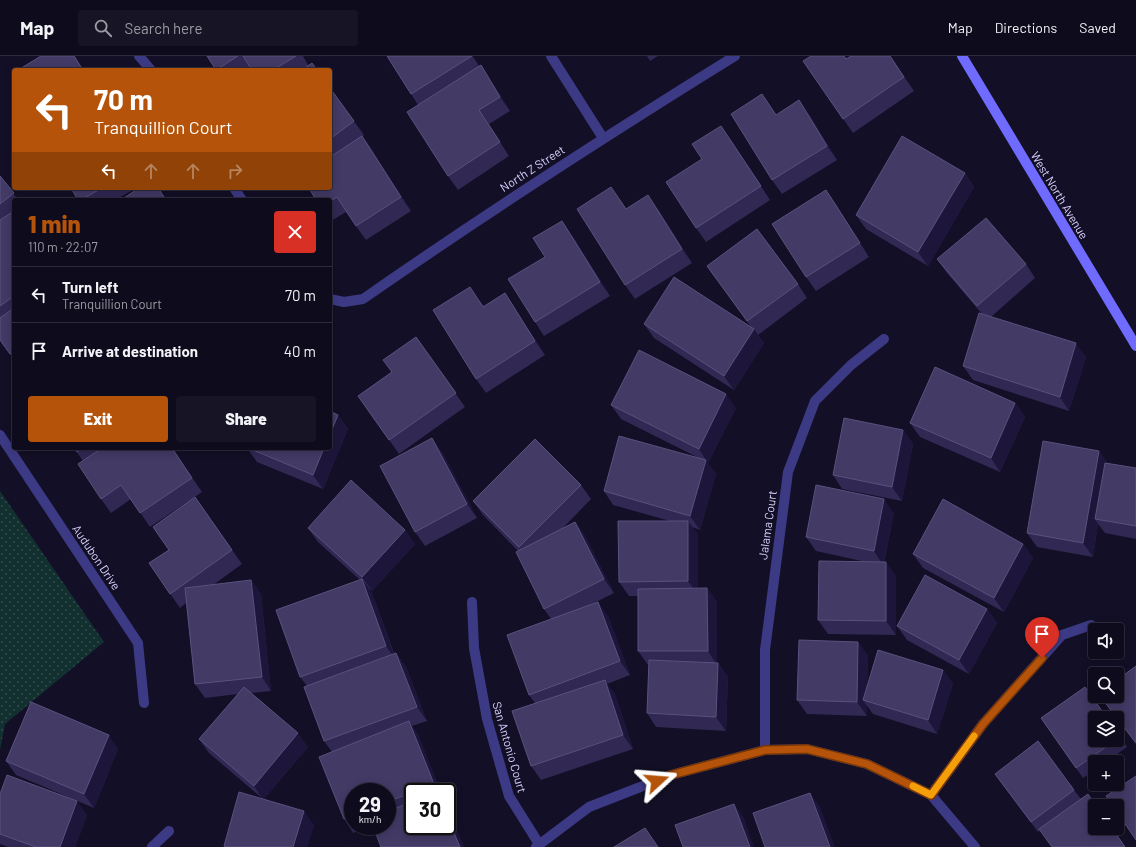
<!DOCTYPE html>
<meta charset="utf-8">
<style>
body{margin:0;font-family:Barlow,sans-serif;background:#171425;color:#f1f3f6;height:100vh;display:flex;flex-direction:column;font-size:15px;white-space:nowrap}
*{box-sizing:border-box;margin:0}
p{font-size:13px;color:#9b9ba3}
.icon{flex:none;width:22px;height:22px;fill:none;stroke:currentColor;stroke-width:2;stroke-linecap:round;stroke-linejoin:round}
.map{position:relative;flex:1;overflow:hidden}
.sheet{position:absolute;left:12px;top:142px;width:320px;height:252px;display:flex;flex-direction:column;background:#0e0b1c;border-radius:4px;box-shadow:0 2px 10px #0003,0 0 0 1px #2e2b3b}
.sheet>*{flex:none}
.guide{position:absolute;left:12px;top:12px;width:320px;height:122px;border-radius:4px;box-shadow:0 2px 10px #0003,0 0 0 1px #2e2b3b;background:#b45309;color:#fff;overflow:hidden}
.controls{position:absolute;left:1088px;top:567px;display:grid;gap:8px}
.controls a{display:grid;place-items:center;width:36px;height:36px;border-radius:4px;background:#0e0b1c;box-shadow:0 2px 10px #0003,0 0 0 1px #2e2b3b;font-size:20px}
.speed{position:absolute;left:344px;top:727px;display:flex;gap:8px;font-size:20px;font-weight:700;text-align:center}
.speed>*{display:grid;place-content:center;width:52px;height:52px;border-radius:50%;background:#0e0b1c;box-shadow:0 2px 10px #0003,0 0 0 1px #2e2b3b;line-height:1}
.speed small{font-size:10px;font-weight:400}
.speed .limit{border:2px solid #111;border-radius:6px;background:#fff;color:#111}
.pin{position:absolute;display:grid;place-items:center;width:34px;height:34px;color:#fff;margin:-41px -17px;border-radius:50% 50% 50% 0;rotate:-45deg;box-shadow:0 0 4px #0007}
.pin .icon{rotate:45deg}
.me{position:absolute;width:44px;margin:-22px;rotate:71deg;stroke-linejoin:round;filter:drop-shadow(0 0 3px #0008)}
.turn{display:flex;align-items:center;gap:14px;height:84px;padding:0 16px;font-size:18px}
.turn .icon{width:52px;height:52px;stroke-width:2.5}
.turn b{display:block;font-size:28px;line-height:34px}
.lanes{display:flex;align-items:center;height:38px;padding:0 16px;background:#0003;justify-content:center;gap:20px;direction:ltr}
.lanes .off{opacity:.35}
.round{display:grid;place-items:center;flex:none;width:42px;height:42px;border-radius:4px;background:#171425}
.head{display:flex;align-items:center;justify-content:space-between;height:68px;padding:0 16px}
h1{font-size:24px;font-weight:800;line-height:30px;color:#b45309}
.button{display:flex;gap:8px;margin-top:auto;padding:8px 16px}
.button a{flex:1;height:46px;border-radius:4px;background:#b45309;color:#fff;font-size:16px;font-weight:800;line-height:46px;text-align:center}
.button a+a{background:#171425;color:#f1f3f6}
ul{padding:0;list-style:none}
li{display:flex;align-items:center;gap:12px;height:56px;padding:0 16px;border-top:1px solid #2e2b3b}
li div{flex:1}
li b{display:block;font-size:15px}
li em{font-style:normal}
header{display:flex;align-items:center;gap:24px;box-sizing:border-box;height:56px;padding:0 20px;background:#0e0b1c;border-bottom:1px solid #2e2b3b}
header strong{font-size:19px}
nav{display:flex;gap:22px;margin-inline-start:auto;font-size:14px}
.search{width:280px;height:36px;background:#171425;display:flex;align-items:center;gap:10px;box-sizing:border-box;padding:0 14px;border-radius:4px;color:#9b9ba3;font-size:15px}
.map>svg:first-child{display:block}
</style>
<header>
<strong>Map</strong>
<div class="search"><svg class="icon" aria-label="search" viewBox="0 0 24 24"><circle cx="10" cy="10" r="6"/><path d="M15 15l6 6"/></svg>Search here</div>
<nav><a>Map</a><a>Directions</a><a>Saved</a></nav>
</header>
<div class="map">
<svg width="1136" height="791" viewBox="0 0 1136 791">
<defs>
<pattern id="grass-dots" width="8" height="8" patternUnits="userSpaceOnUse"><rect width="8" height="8" fill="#12302f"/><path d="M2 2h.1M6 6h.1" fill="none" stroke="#344d4e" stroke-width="1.8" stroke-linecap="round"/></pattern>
</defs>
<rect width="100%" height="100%" fill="#130f26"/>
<!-- grass -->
<path fill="url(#grass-dots)" d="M0,435l104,151 -99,82 -5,26z"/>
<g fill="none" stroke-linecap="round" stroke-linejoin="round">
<!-- street -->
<path stroke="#3d3a85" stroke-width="10" d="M139,0l12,14
M551,0l52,82
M234,132l8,12
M330,243l14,3 19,-3c122,-85 246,-165 372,-243
M0,379l138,208 6,60
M472,546l2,46 13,71 22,77 30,48
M765,694v-100l23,-178 27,-71 36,-36 33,-26
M931,739l52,-71 79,-89 29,-10
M152,791l17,-16
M536,791l53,-40 82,-32 94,-25 42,-1 60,15 64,31 44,52"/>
<!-- secondary -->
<path stroke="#6f6bff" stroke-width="10" d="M962,0l174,290"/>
</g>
<!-- wall -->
<path fill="#312854" d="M207,0h96l5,9 9,5h-65l-1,-2 -3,2h-32z
M387,0h86l6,10 2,-1 9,14 20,32 -21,13 20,32 -51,34 -10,-14 -30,-71 -7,-11z
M647,0h11l-8,5z
M890,0l24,35 -61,42 -50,-72z
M330,32l34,47 -4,3 2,-2 10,14 39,61 -45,29 -20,-28 -15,9 -1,-1z
M809,58l28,46 -55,34 -10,-14 4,-65z
M731,84l39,60 -64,42 -10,-14z
M965,117l9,14 -46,79 -62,-37 -10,-14z
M0,120l18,24h-4v160l-14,-20z
M71,132h58l2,3 -16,9h-37z
M826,134l10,14 33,53 -53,34 -10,-14z
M621,145l5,8h32l34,54 -57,36 -10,-14z
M572,179l38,61 -66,40 -9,-14 10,-65z
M937,203l89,5 9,14 -44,39 95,40 -17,54 -96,-31 -10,-14 19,-52 -35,-41z
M707,210l91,18 9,14 -49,37 6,8 -30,47 -80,-52 -10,-14 107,3z
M505,237l9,14 31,48 -59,38 -10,-14 4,-78 4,5z
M416,281l49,70 -66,47 -41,-58 34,-24z
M1015,347l10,14 -25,55 -80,-35 -10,-14z
M611,349l125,3 -28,55 -1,-1 9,12 -16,56 -8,-3 6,8v53h9l10,14v61h1l10,14 -2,54 -70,-4 -9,-14 2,-48h-1l-10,-14v-55h-9l-10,-14 51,-61 -57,-16 -9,-14 95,-33 -78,-39z
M338,359l10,14 -25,60 -66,-27 -10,-14z
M903,374l10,14 -11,57 -60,-12 -9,-14z
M74,392h98l30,44 -52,35 -19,-28 -20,14 -10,-14 -18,-38z
M1099,395l8,12 29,5v71l-31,-6 -7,-9 -5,33 -56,-10 -10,-14z
M442,396l35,66 -52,28 -10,-14z
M581,429l10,14 -30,31 14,-8 10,14 29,57 -24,12 18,11 22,59 -23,9 8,10 18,55 -92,31 -10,-14 4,-63 -6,-8 22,-76 -7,-10 -26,-58 -35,-36 -10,-14z
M195,441l47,67 -29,21 38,-5 10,14 10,97 -20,2 57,54 -44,52 50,26 -7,22h-82l-1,-1 39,-47 -54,-46 -10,-14 39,-45 -33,4 -10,-14 -9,-81 -6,5 -31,-45 20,-13z
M894,457l-10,49 12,14v59l-68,-1 -10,-14 48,-58 -50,-11 -10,-14z
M308,472l97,2 10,14 -43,47 -4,-3 4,5 22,60h2l10,14 21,54 -15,5 6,9 23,57h-28v34l34,-20 17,41h-83l6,-21v-34h-34v34h19l-19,7 -9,-14 -12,-67 -8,-11 -17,-55 -7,-9 60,-97 -42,-38z
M1023,488l10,14 -29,54 -81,-44 -10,-14z
M987,553l10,14 -28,51 -62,-34 -10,-14z
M858,586l10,14 -1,30 76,-16 10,14 -16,50 -64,-20 -6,-8v10l-60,-2 -10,-14z
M1136,610v78l-36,-48z
M1041,662l54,22h22v-8l10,15 -21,15h-11v8l-12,8z
M118,693l-24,59 -78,-33 -10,-14z
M995,718l79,16 7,9 -43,33z
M0,738l87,21 -12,32h-67l-8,-3z"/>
<!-- shaded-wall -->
<path fill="#1d163a" d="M74,0h1l9,14h-1z
M472,0h1l9,14z
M481,9l9,14 20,32 -10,-14z
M799,44l10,14 28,46 -10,-14z
M479,54l10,14 20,32 -9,-14z
M721,70l10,14 39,60 -9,-14z
M362,80l10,14 39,61 -10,-14z
M965,117l9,14 -46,79 -10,-14z
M826,134l10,14 33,53 -9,-14z
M648,139l10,14 34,54 -10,-14z
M562,165l10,14 38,61 -10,-14z
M470,231l10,14 13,20 -10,-14z
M505,237l9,14 31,48 -10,-14z
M754,273l10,14 -30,47 -10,-14z
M1076,287l10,14 -17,54 -9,-14z
M726,338l10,14 -28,55 -9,-14z
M1015,347l10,14 -25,55 -9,-14z
M338,359l10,14 -25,60 -10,-14 11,-27h6v-14z
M903,374l10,14 -11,57 -10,-14z
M432,382l10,14 35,66 -10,-14z
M1099,395l10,14 -14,54 3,5 -5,33 -10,-14z
M706,404l10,14 -16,56 -10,-14z
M884,443l10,14 -11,52 -9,-14z
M688,465l10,14v60l-10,-14z
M575,466l10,14 29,57 -10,-14z
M405,474l10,14 -43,47 -10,-14z
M1023,488l10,14 -29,54 -10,-14z
M886,506l10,14v59l-10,-14z
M362,523l10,14 24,67 -10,-14z
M251,524l10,14 10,97 -9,-14z
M707,532l10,14v63l-9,-14z
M598,546l10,14 22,59 -10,-14z
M987,553l10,14 -28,51 -10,-14z
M858,586l10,14 -1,45 -4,-1 4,6v10l-10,-14z
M396,597l10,14 21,54 -10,-14z
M718,607l10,14 -2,54 -10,-14z
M943,614l10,14 -16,50 -9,-14z
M605,624l10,14 18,55 -10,-14z
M409,665l9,14 23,57h-1l-6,-8z
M298,677l10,14 -45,53 -9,-14z
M109,679l9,14 -24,59 -10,-14z
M810,737l10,14 15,40h-5z
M77,745l10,14 -12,32h-15z
M734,748l10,14 10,29h-4z
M447,750l17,41h-4l-13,-31z
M304,755l10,14 -7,22h-14z"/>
<!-- building -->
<path fill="#433a66" stroke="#5a527e" d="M41,0h33l9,14h-65z
M207,0h31l-22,14z
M243,0h53l-23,14h-21z
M387,0h85l-61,38z
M811,0h33l2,3 5,-3h39l14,21 -61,42 -40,-58z
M312,7l5,7h-15z
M481,9l19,32 -21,13 21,32 -52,34 -41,-64z
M330,32l24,33 -24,18z
M762,38l14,21 23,-15 28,46 -55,34 -41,-66z
M721,70l40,60 -65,42 -30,-46 36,-23 -10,-15z
M362,80l39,61 -45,29 -19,-29 -7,4v-1h-14l-7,-12h21v-31z
M902,80l63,37 -47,79 -62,-37z
M0,120l14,17 -14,11z
M611,131l15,22 22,-14 34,54 -57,36 -48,-76z
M71,132h31l-21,12h-3z
M139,132h19l8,12h-45z
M826,134l34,53 -54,34 -34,-53z
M14,155v85l-14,10v-86z
M986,162l40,46 -49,42 -40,-47z
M562,165l38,61 -65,40 -27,-43 37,-22 -12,-19z
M757,173l41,55 -51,37 -40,-55z
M674,221l80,52 -30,47 -80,-52z
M470,231l13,20 22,-14 30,48 -59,38 -43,-69z
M14,252v43l-4,3 -10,-14v-22z
M979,257l97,30 -16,54 -97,-31z
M416,281l40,56 -67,47 -31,-44 34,-24 -9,-12z
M639,294l87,44 -27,55 -88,-44z
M935,311l80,36 -24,55 -81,-35z
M330,355l8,4 -8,19z
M844,362l59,12 -11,57 -59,-12z
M619,380l87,24 -16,56 -86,-25z
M432,382l35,66 -52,28 -35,-66z
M535,383l46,46 -62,62 -46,-46z
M1043,385l56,10 -16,92 -56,-10z
M74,392h9l-6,4z
M102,392h70l20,30 -52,35 -19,-28 -20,14 -23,-35z
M248,392h76l-11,27z
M1105,407l31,5v58l-41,-7z
M351,424l54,50 -43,47 -54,-49z
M816,429l68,14 -10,52 -68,-14z
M195,441l37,53 -62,44 -21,-31 20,-13 -16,-23z
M943,443l80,45 -29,54 -81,-44z
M618,465h70v60l-69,1z
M575,466l29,57 -60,30 -28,-57z
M819,505l67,1v59l-68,-1z
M925,519l62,34 -28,51 -62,-34z
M362,523l24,67 -86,31 -24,-67z
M251,524l11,97 -67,7 -10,-96z
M707,532l1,63h-70v-62z
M598,546l22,59 -91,34 -22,-60z
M799,584l59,2 -1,60 -60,-2z
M878,594l65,20 -15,50 -65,-20z
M396,597l21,54 -93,34 -20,-54z
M649,604l69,3 -2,54 -69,-4z
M1136,610v77l-36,-47h17v-16z
M605,624l18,55 -92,31 -19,-55z
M244,631l54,46 -44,53 -55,-47z
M1085,631l22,31h-12v22h21l-40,28 -35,-50z
M31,646l78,33 -25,59 -78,-33z
M409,665l25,63 -47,18v-10h-34v24l-9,3 -25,-62z
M1117,676l4,5 -4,2z
M1038,685l36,49 -43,32 -36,-48z
M7,719l70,26 -17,46h-24l-36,-13v-40z
M1136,720v64l-19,-28v-6h-4l-7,-10z
M239,736l65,19 -11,36h-66l-3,-1z
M810,737l20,54h-65l-12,-34z
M1088,738l8,12h-1v22h17l13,19h-73l-13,-18z
M413,745v25h34v-10l13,31h-79l-8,-21h14v-14z
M734,748l16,43h-67l-8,-22z
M645,772l13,19h-44z"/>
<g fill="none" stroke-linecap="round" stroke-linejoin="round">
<defs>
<path id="route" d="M657,725l14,-6 94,-25 42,-1 60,15 64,31 52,-71 59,-66"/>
</defs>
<!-- route casing -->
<use href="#route" stroke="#753606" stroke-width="10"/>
<!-- route -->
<use href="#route" stroke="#b45309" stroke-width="7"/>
<!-- slow -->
<path stroke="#f59e0b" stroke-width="7" d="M913,730l18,9 43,-59"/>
</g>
<g text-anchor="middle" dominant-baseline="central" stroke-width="4" stroke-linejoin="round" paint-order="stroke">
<!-- street labels -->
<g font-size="12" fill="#d9d4ff" stroke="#130f26">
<text transform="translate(532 112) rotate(-33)">North Z Street</text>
<text transform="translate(1060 139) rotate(59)">West North Avenue</text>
<text transform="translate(767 469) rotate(-82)">Jalama Court</text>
<text transform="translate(97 501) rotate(56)">Audubon Drive</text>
<text transform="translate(510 691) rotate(74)">San Antonio Court</text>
</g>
</g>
</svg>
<div class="controls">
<a><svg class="icon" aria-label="sound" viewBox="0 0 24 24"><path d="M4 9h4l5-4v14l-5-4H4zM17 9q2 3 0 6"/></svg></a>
<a><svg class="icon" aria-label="search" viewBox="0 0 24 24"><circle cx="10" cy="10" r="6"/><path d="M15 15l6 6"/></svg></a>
<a><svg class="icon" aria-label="layers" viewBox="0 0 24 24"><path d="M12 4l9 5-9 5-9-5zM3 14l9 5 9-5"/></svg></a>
<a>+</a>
<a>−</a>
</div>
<div class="speed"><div>29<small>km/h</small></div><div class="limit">30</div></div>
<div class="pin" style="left:1042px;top:602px;background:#d93025"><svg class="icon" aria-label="arrive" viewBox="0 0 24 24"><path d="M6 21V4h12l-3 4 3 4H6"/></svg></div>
<svg class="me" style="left:657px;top:725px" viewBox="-20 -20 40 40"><path d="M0-17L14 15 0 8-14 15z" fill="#b45309" stroke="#fff" stroke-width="4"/></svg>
<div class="guide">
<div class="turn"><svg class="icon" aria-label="left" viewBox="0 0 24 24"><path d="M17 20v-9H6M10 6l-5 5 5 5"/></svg><div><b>70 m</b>Tranquillion Court</div></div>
<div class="lanes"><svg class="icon" aria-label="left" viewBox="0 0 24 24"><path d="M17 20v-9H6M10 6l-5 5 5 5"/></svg><svg class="icon off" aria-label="ahead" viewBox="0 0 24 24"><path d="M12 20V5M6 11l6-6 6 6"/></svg><svg class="icon off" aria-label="ahead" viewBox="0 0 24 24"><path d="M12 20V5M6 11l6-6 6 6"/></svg><svg class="icon off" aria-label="right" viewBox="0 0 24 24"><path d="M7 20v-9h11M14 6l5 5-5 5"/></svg></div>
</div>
<section class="sheet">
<div class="head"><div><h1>1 min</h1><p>110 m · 22:07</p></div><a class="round" style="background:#d93025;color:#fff"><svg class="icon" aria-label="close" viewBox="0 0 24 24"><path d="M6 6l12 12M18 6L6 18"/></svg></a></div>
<ul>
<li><svg class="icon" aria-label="left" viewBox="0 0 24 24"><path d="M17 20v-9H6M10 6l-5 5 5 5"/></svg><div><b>Turn left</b><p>Tranquillion Court</p></div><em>70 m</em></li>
<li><svg class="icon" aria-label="arrive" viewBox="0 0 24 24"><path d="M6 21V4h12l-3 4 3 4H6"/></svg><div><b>Arrive at destination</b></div><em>40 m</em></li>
</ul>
<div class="button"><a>Exit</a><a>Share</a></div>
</section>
</div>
